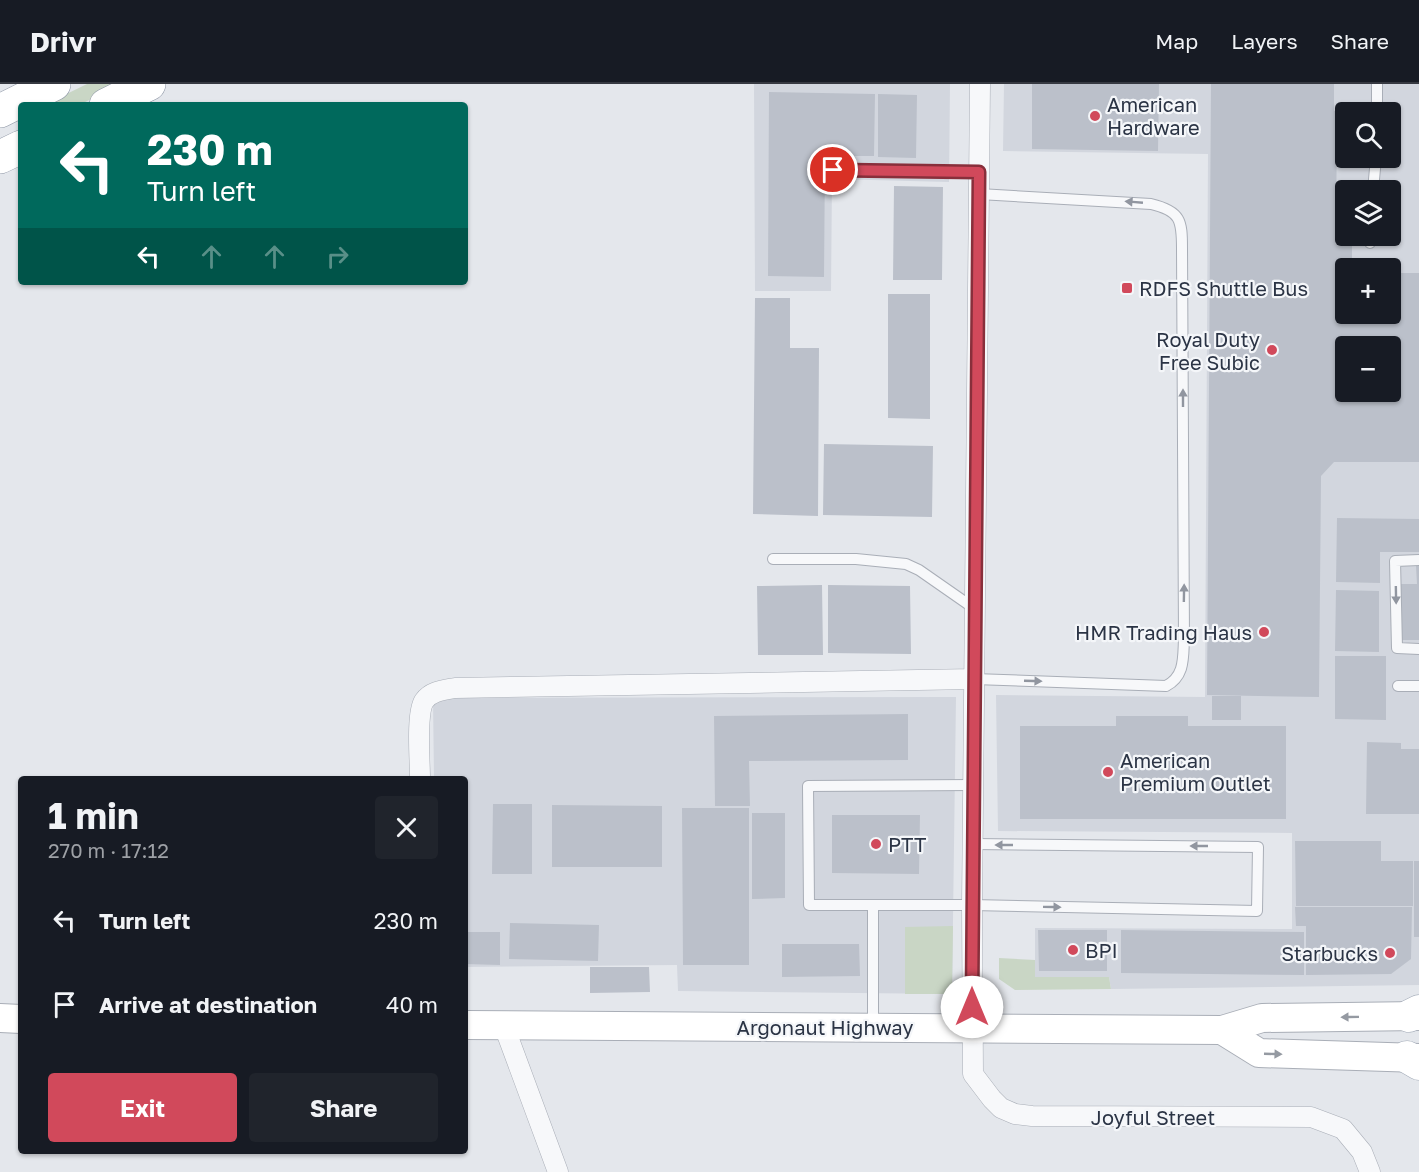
<!DOCTYPE html>
<meta charset="utf-8">
<style>
body{margin:0;font-family:"Golos Text",sans-serif;background:#20242c;color:#f1f3f6;height:100vh;display:flex;flex-direction:column;font-size:22px;white-space:nowrap}
*{box-sizing:border-box;margin:0}
p{font-size:20px;color:#9ea1a6}
.icon{flex:none;width:33px;height:33px;fill:none;stroke:currentColor;stroke-width:2;stroke-linecap:round;stroke-linejoin:round}
.map{position:relative;flex:1;overflow:hidden}
.panel{position:absolute;left:18px;top:692px;width:450px;height:378px;display:flex;flex-direction:column;background:#171b24;border-radius:6px;box-shadow:0 2px 4px #0004}
.panel>*{flex:none}
.banner{position:absolute;left:18px;top:18px;width:450px;height:183px;border-radius:6px;box-shadow:0 2px 4px #0004;background:#00695c;color:#fff;overflow:hidden}
.tools{position:absolute;left:1335px;top:18px;display:grid;gap:12px}
.tools a{display:grid;place-items:center;width:66px;height:66px;border-radius:6px;background:#171b24;box-shadow:0 2px 4px #0004;font-size:30px}
.pin{position:absolute;display:grid;place-items:center;width:51px;height:51px;color:#fff;margin:-26px;border:3px solid #fff;border-radius:50%;box-shadow:0 2px 6px #0007}
.me{position:absolute;width:66px;margin:-33px;rotate:0deg;stroke-linejoin:round;filter:drop-shadow(0 0 4px #0008)}
.turn{display:flex;align-items:center;gap:21px;height:126px;padding:0 30px;font-size:27px}
.turn .icon{width:78px;height:78px;stroke-width:2.5}
.turn b{display:block;font-size:42px;line-height:51px}
.lanes{display:flex;align-items:center;height:57px;padding:0 30px;background:#0003;justify-content:center;gap:30px;direction:ltr}
.lanes .off{opacity:.35}
.round{display:grid;place-items:center;flex:none;width:63px;height:63px;border-radius:6px;background:#20242c}
.summary{display:flex;align-items:center;justify-content:space-between;height:102px;padding:0 30px}
h1{font-size:36px;font-weight:700;line-height:45px}
.button{display:flex;gap:12px;margin-top:auto;padding:12px 30px}
.button a{flex:1;height:69px;border-radius:6px;background:#d1495b;color:#fff;font-size:24px;font-weight:700;line-height:69px;text-align:center}
.button a+a{background:#20242c;color:#f1f3f6}
ul{padding:0;list-style:none}
li{display:flex;align-items:center;gap:18px;height:84px;padding:0 30px}
li div{flex:1}
li b{display:block;font-size:22px}
li em{font-style:normal}
header{display:flex;align-items:center;gap:36px;box-sizing:border-box;height:84px;padding:0 30px;background:#171b24;border-bottom:2px solid #363941}
header strong{font-size:28px}
nav{display:flex;gap:33px;margin-inline-start:auto;font-size:21px}
.map>svg:first-child{display:block}
</style>
<header>
<strong>Drivr</strong>
<nav><a>Map</a><a>Layers</a><a>Share</a></nav>
</header>
<div class="map">
<svg width="1419" height="1088" viewBox="0 0 1419 1088">
<rect width="100%" height="100%" fill="#e4e7ec"/>
<!-- built -->
<path fill="#d2d6de" fill-rule="evenodd" d="M754,0h196l-1,98 -117,-3 -1,112h-76z
M1004,0h415v901l-308,4 -2,-12h-74v-49l257,1v-96l-294,-2 -2,-136 209,2 3,-543 -205,-3zM1346,28h44v46h-44zM1346,106h44v46h-44zM1346,184h44v46h-44zM1346,262h44v46h-44z
M956,613l-4,297 -274,-3 -1,-26 -212,2v-189h-31l-1,-80z"/>
<!-- green -->
<path fill="#c9d6c5" d="M87,0h35l-43,21h-35z
M953,842l-1,68h-47v-67z
M999,874l36,2v17h74l2,12 -96,1 -16,-11z"/>
<!-- building -->
<path fill="#bbc0ca" fill-rule="evenodd" d="M1032,0h127l-1,67 -126,-2z
M1211,0h123v27l3,-1 -1,128h16v30h-6v46h44v-41h29v189h-85l-13,14 -2,221 -112,-2zM1346,262h44v46h-44z
M769,8l106,2 -1,62h-49l-1,121 -56,-1z
M878,10l39,1 -1,63 -38,-1z
M894,102l49,1 -1,93h-49z
M888,210h42v125l-42,-1z
M755,214h35v50h29l-1,168 -65,-2z
M824,360l109,2 -1,71 -109,-2z
M1337,434l82,1v33h-39v31l-44,-1z
M1416,482h3v74h-19l-1,-56h18z
M822,501l1,70h-65l-1,-69z
M828,501l82,1 1,68 -83,-1z
M1336,506l43,1v61l-44,-1z
M1335,572h51v64l-51,-1z
M1212,612h29v24h-29z
M908,630v46l-159,1 1,45h-35l-1,-90z
M1116,632h72v10h98v93h-266v-93h96z
M1367,658l34,1v6h18v65h-53z
M493,720h39v70h-40z
M552,721l110,1v61h-110z
M682,724h67v157h-66z
M752,729h33v85l-33,1z
M832,731h88l-1,59 -87,-1z
M1295,757h86v20h32v45h-117z
M1414,777h5v76h-5z
M1295,823h117l-1,52 -20,15 -85,1v-49h-10z
M510,839l89,2 -1,36 -89,-2z
M1038,846h69v41h-68z
M1121,846l183,2v43l-183,-2z
M465,848h35v33l-35,-1z
M782,860h77l1,32 -78,1z
M590,883h59l1,25 -60,1z"/>
<g fill="none" stroke-linecap="round" stroke-linejoin="round">
<defs>
<path id="lane" d="M1377,0v28
M833,86l146,3
M1373,106l3,-32
M1370,159v-7
M773,475h83l50,5 13,6 56,39
M1419,476l-24,1 2,87 22,1
M974,595l192,7c19,-10 17,-28 18,-47l-2,-391c0,-27 -1,-37 -31,-44l-172,-10
M1398,602h21
M973,760l285,3 -1,64 -285,-6h-163l-1,-119 166,-1
M873,943v-121"/>
<path id="street" d="M980,0l-8,821 1,169 19,25 9,9 14,6 17,2 279,1 32,12 19,23 8,20
M420,694c0,-17 -4,-64 4,-77 7,-10 20,-11 31,-13l519,-9
M504,942l54,146"/>
<path id="secondary" d="M0,934l21,1
M465,941l757,5 40,-12 157,-2
M1222,946l37,23 160,5"/>
<path id="primary" d="M1409,932l10,-5
M1407,973l12,7"/>
<path id="highway" d="M106,21l43,-21
M0,27l54,-27
M0,73l21,-10"/>
</defs>
<!-- lane casing -->
<use href="#lane" stroke="#a9aeb7" stroke-width="12"/>
<!-- street casing -->
<use href="#street" stroke="#a9aeb7" stroke-width="21"/>
<!-- secondary casing -->
<use href="#secondary" stroke="#a9aeb7" stroke-width="30"/>
<!-- primary casing -->
<use href="#primary" stroke="#a3abb8" stroke-width="33"/>
<!-- highway casing -->
<use href="#highway" stroke="#8b94a3" stroke-width="34"/>
<!-- lane -->
<use href="#lane" stroke="#f7f8fa" stroke-width="10"/>
<!-- street -->
<use href="#street" stroke="#f7f8fa" stroke-width="20"/>
<!-- secondary -->
<use href="#secondary" stroke="#fff" stroke-width="28"/>
<!-- primary -->
<use href="#primary" stroke="#fff" stroke-width="32"/>
<!-- highway -->
<use href="#highway" stroke="#fff" stroke-width="33"/>
</g>
<!-- one-way arrows -->
<defs><path id="oneway-solid" d="M-6-.8H1V-3.2L6.5 0L1 3.2V.8H-6Z" transform="scale(1.5)"/></defs>
<g fill="#9196a0">
<use href="#oneway-solid" transform="translate(1134 118) rotate(-175)"/>
<use href="#oneway-solid" transform="translate(1183 314) rotate(-90)"/>
<use href="#oneway-solid" transform="translate(1184 509) rotate(-89)"/>
<use href="#oneway-solid" transform="translate(1396 511) rotate(89)"/>
<use href="#oneway-solid" transform="translate(1033 597) rotate(2)"/>
<use href="#oneway-solid" transform="translate(1004 761) rotate(-180)"/>
<use href="#oneway-solid" transform="translate(1199 762) rotate(-180)"/>
<use href="#oneway-solid" transform="translate(1052 823) rotate(1)"/>
</g>
<g fill="#959aa2">
<use href="#oneway-solid" transform="translate(1350 933) rotate(179)"/>
<use href="#oneway-solid" transform="translate(1273 970) rotate(2)"/>
</g>
<g fill="none" stroke-linecap="round" stroke-linejoin="round">
<defs>
<path id="route" d="M833,86l146,2 -7,835"/>
</defs>
<!-- route casing -->
<use href="#route" stroke="#882f3b" stroke-width="15"/>
<!-- route -->
<use href="#route" stroke="#d1495b" stroke-width="10"/>
</g>
<!-- markers -->
<g fill="#d1495b" stroke="#f4f6f9" stroke-width="2">
<circle cx="1095" cy="32" r="6"/>
<rect x="1121" y="198" width="12" height="12" rx="3"/>
<circle cx="1272" cy="266" r="6"/>
<circle cx="1264" cy="548" r="6"/>
<circle cx="1108" cy="688" r="6"/>
<circle cx="876" cy="760" r="6"/>
<circle cx="1073" cy="866" r="6"/>
<circle cx="1390" cy="869" r="6"/>
</g>
<g text-anchor="middle" dominant-baseline="central" stroke-width="4.5" stroke-linejoin="round" paint-order="stroke">
<!-- poi labels -->
<g font-size="20" fill="#2b3445" stroke="#f4f6f9" text-anchor="start">
<text x="1107" y="20">American<tspan x="1107" dy="23">Hardware</tspan></text>
<text x="1139" y="204">RDFS Shuttle Bus</text>
<text x="1260" y="255" text-anchor="end">Royal Duty<tspan x="1260" dy="23">Free Subic</tspan></text>
<text x="1252" y="548" text-anchor="end">HMR Trading Haus</text>
<text x="1120" y="676">American<tspan x="1120" dy="23">Premium Outlet</tspan></text>
<text x="888" y="760">PTT</text>
<text x="1085" y="866">BPI</text>
<text x="1378" y="869" text-anchor="end">Starbucks</text>
</g>
<!-- street labels -->
<g font-size="20" fill="#2b3445" stroke="#f4f6f9">
<text x="825" y="943">Argonaut Highway</text>
<text x="1153" y="1033">Joyful Street</text>
</g>
</g>
</svg>
<div class="tools">
<a><svg class="icon" aria-label="search" viewBox="0 0 24 24"><circle cx="10" cy="10" r="6"/><path d="M15 15l6 6"/></svg></a>
<a><svg class="icon" aria-label="layers" viewBox="0 0 24 24"><path d="M12 4l9 5-9 5-9-5zM3 14l9 5 9-5"/></svg></a>
<a>+</a>
<a>−</a>
</div>
<div class="pin" style="left:833px;top:86px;background:#d93025"><svg class="icon" aria-label="arrive" viewBox="0 0 24 24"><path d="M6 21V4h12l-3 4 3 4H6"/></svg></div>
<svg class="me" style="left:972px;top:923px" viewBox="-20 -20 40 40"><circle r="19" fill="#fff"/><path d="M0-13L10 11 0 6-10 11z" fill="#d1495b"/></svg>
<div class="banner">
<div class="turn"><svg class="icon" aria-label="left" viewBox="0 0 24 24"><path d="M17 20v-9H6M10 6l-5 5 5 5"/></svg><div><b>230 m</b>Turn left</div></div>
<div class="lanes"><svg class="icon" aria-label="left" viewBox="0 0 24 24"><path d="M17 20v-9H6M10 6l-5 5 5 5"/></svg><svg class="icon off" aria-label="ahead" viewBox="0 0 24 24"><path d="M12 20V5M6 11l6-6 6 6"/></svg><svg class="icon off" aria-label="ahead" viewBox="0 0 24 24"><path d="M12 20V5M6 11l6-6 6 6"/></svg><svg class="icon off" aria-label="right" viewBox="0 0 24 24"><path d="M7 20v-9h11M14 6l5 5-5 5"/></svg></div>
</div>
<section class="panel">
<div class="summary"><div><h1>1 min</h1><p>270 m · 17:12</p></div><a class="round"><svg class="icon" aria-label="close" viewBox="0 0 24 24"><path d="M6 6l12 12M18 6L6 18"/></svg></a></div>
<ul>
<li><svg class="icon" aria-label="left" viewBox="0 0 24 24"><path d="M17 20v-9H6M10 6l-5 5 5 5"/></svg><div><b>Turn left</b></div><em>230 m</em></li>
<li><svg class="icon" aria-label="arrive" viewBox="0 0 24 24"><path d="M6 21V4h12l-3 4 3 4H6"/></svg><div><b>Arrive at destination</b></div><em>40 m</em></li>
</ul>
<div class="button"><a>Exit</a><a>Share</a></div>
</section>
</div>
